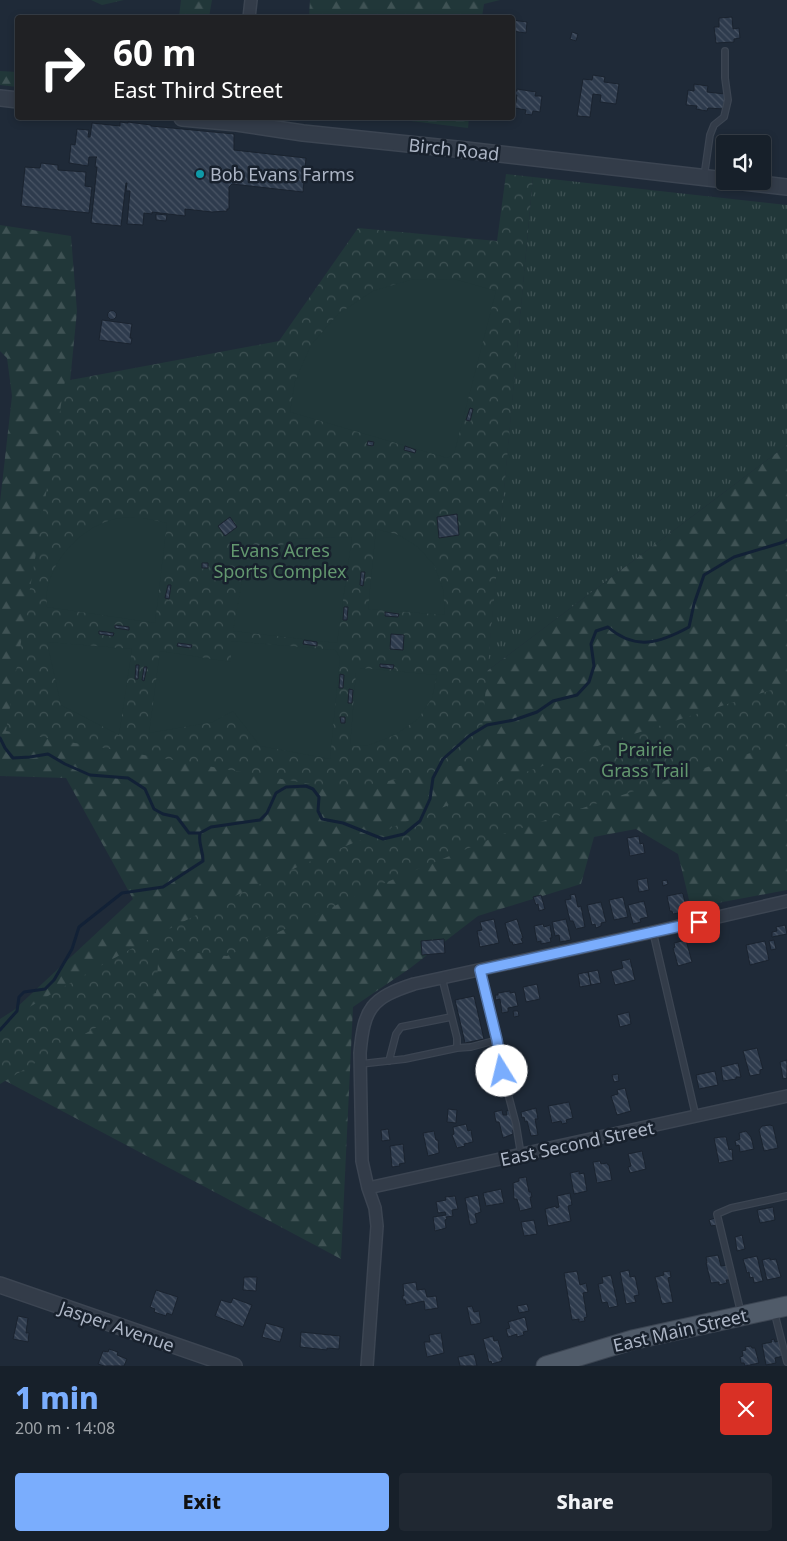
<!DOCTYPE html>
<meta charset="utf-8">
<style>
body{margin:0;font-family:"Noto Sans",sans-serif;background:#202832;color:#f1f3f6;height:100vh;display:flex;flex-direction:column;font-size:19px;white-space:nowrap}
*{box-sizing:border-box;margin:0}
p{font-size:16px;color:#9ea3a8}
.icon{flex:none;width:28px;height:28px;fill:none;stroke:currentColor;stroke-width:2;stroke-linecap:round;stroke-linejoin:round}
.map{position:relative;height:1366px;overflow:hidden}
.sheet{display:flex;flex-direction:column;background:#17202a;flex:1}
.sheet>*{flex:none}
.guide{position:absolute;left:15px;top:15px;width:500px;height:105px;border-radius:5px;box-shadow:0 2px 8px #0003,0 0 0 1px #363e47;background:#202124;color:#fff;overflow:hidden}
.controls{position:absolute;left:716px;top:135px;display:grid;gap:10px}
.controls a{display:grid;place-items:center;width:55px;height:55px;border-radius:5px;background:#17202a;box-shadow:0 2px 8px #0003,0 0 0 1px #363e47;font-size:25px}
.pin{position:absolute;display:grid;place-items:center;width:42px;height:42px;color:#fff;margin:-21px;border-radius:10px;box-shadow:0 2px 8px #0006}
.me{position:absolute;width:55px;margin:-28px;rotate:351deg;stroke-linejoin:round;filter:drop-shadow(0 0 4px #0008)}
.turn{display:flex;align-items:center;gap:18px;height:105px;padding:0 15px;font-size:22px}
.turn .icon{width:65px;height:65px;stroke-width:2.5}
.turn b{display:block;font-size:35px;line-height:42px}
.round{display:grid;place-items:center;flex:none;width:52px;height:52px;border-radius:5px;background:#202832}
.summary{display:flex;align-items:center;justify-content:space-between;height:85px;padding:0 15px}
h1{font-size:30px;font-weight:800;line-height:38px;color:#7aadfd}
.action{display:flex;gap:10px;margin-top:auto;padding:10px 15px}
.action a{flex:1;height:58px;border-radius:5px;background:#7aadfd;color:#111;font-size:20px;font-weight:800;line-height:58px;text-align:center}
.action a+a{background:#202832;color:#f1f3f6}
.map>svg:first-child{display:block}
</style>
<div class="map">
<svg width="787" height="1366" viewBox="0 0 787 1366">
<defs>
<pattern id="grass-tufts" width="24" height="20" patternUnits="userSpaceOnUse" patternTransform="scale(1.25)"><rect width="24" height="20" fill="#213739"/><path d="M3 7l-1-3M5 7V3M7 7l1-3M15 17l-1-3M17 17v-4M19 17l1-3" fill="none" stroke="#3f5254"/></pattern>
<pattern id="forest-firs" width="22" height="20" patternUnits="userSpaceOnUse" patternTransform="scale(1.25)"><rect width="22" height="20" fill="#213739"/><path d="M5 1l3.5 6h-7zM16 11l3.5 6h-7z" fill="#3f5254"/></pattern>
<pattern id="park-crowns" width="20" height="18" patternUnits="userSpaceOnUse" patternTransform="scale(1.25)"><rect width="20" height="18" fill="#213739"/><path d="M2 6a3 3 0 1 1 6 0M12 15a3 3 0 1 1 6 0" fill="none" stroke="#3f5254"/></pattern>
<pattern id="building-back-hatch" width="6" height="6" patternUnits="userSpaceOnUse" patternTransform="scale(1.25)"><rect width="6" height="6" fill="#2e3b4d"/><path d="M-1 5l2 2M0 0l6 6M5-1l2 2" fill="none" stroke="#4a5565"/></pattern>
</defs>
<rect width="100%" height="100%" fill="#1f2a38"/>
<!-- grass -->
<path fill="url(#grass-tufts)" d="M533,177l254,28v240l-300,226z"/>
<!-- forest -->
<path fill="url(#forest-firs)" d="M91,0h33l-22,5z
M181,0h31l-3,17h-30z
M310,0h190l-16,4 -2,13h-173z
M0,71l17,1v15l-17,-2z
M386,118h83l-1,10z
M0,225l71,11 6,75 -40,407 441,44 9,-91 300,-226v445l-96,18 -13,-54 -42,-25 -42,8 -13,47 -103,32 -69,53 -56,38 -12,252 -341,-181v-59l14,-9 119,-111 -67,-121 -66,-2v-274l12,-106 -5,-38 -7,-7z"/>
<!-- park -->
<path fill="url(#park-crowns)" d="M506,174l27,3 -54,585 -134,28 -339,-59 59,-350 214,-40 79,-113 139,13z
M787,685v56l-287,94 -125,52 -148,69 -68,-7 -3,44 -101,58 -55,33v-59c97,-60 198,-114 302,-160 54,-24 110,-46 165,-67l1,-5 138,-50z"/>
<!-- pitch -->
<path fill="#213739" d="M454,279l42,12 -42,163 -7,4 -157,-46 5,-31 16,-36 27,-31 35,-23 37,-11z
M143,518l24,5 -12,100 -108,-16c0,-5 -1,-11 0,-16 6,-34 35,-64 68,-72 9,-2 19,-1 28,-1z
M376,529l23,6 19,12 16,18 9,24 2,26 -77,-6z
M352,537l-15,106 -104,-12 10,-55 24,-24 28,-13z
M231,641l104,9 5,7 -10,102 -70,-13 -27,-35 -20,11 -64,11 11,-82 71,11z
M47,642l85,7 -13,86 -58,-30z
M361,668l76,7 -5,23 -14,21 -23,16 -26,10 -19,1 6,-73z"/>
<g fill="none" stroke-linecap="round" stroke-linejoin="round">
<!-- stream -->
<path stroke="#122136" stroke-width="3" d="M0,738l5,10 8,10 17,-1 18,-3 17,10 25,11 38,3 17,11 9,20 9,5 14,3 12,16h11l11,-6 49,-7 7,-7 9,-20 10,-6 20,-1 7,3 6,8 -1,14 4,8 21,4 40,16 21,-5 16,-13 10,-22 3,-21 10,-19 26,-23 18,-11 27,-5 23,-8 16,-11 24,-6 12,-13 5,-16 -3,-22 5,-13 12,-4c27,24 52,16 81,0l5,-23 10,-29 30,-18 50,-15 3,-2
M0,1030l17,-19 2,-14 5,-5 21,-3 9,-9 18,-31 7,-22 43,-34 41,-6 40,-26c0,-13 -5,-16 -3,-28"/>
</g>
<!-- building -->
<path fill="url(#building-back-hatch)" stroke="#1a232f" d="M487,15l20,2 -20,1z
M732,17l1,12 6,-1 1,10 -6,1v3l-18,1 -2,-16h5v-9z
M512,20l15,2 -1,11 -14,-2z
M572,32l6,2 -2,7 -6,-2z
M593,75l12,2 -1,5 15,2 -3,20 -16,-2 1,-7 -8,-1 -3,23 -13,-1 6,-37 9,1z
M694,84l14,2 -1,6 18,2 -1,15 -16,-1 -1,3 -11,-2 1,-3 -11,-1 2,-15 6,1z
M517,89l19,3 -1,4h7l-2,16 -7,-1 -1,4 -7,-1 1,-4 -11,-2 2,-13h-3l1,-4h2z
M120,122l8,1v-1l23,3v1l83,8v16l72,8 -3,34 -71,-8 -3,3v22h-2v2l-15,1 -27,-3v7l-33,-4v2l-8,-1 -1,12 -16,-1 3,-33h-4l1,-8h-1l-5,43 -30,-3 6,-56h-2l1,-9 1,-1h-8l-1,9 -19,-3 2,-19 4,1 2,-16 12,1 -1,7h2l2,-14 28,3z
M41,163l17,2v5l28,2 -1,14 7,1 -3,26 -68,-7 4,-39 15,1z
M156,214l11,1 -1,6 -10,-1z
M107.5 315a4.5 4.5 0 1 1 9 0a4.5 4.5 0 1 1-9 0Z
M102,320l30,4 -2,14h2l-1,6 -32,-4z
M470,408l3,1 -3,12 -4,-1z
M368,441l6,1 -1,4 -6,-1z
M405,446l11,4 -1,3 -11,-3z
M457,514l2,21 -20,3 -2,-21z
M230,517l7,10 -12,9 -7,-10z
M202,563h6v5h-6z
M361,572h4l-2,14 -3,-1z
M168,585h3l-2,14 -4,-1z
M344,607h4l-1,13h-4z
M385,612l14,2 -1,3 -13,-1z
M115,625l14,2v3l-14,-2z
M99,631l15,2 -1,3 -14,-2z
M391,634l13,1 -1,15 -13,-1z
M304,640l13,2v4l-14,-2z
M178,643l14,2 -1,3 -14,-2z
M380,664l14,1 -1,4 -13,-2z
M136,665h3l-1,14h-3z
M144,667h3l-3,14 -2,-1z
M340,674l4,1 -1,13h-4z
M349,689l4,1 -1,13h-4z
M340,717h5v6h-4z
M639,836l1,8 3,-1 2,10 -15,3 -3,-18z
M647,878l2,12 -10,2 -2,-12z
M667,880l1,4 -5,2 -1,-5z
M682,893l1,1 2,8 -1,1 1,5h-2l1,4 -11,2 -1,-3h-2l-3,-15z
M575,894l3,13 3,-1 4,21 -9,2 -3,-8h-3l-5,-21 6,-1 -1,-4z
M541,895l4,14 -6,2 -1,-7 -2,1 -3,-8z
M623,897l5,20 -14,3 -5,-20z
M644,901l4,16 -8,2 1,3 -8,2 -5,-19z
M601,902l5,20 -5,1v3l-5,2 -1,-4 -3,1 -5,-20z
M494,919l5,24 -19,4 -3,-16 5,-1 -2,-8z
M517,919l6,19 -2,1 2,4 -10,2 -1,-3h-2l-5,-19z
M566,919l5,21 -11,2 -1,-7 -4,1 -3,-14z
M543,924l1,3 6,-2 2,13h-2l1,4 -10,2v-3l-4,1 -3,-16z
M785,925l2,9 -15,3v-5l5,-1 -1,-4z
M444,939l1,14 -23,2 -1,-14z
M686,940l6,22 -14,4 -5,-18 2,-1 -1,-4z
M774,940l2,9 -5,1 -2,-9z
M765,941l4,19 -19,5 -4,-20z
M630,959l5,21 -20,5 -4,-14 12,-3 -2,-7z
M598,970l3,13 -10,2 -3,-13z
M588,972l3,13 -11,2 -2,-13z
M537,984l3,15 -14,3 -3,-15z
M510,991v2l5,-1 3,14 -10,2v4l-6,1 -2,-14 -4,1 -1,-5h3v-2z
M474,996l10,43 -19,4 -10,-43z
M513,1011h5l1,5 -5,1z
M629,1012l2,12 -11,3 -3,-12z
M757,1048l6,21 -3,1v4l-10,2 -7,-25z
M787,1060v18l-4,1 -3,-17z
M738,1063l3,14h-5v2l-13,2 -2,-14z
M715,1071l3,14 -19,4 -3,-14z
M618,1074l1,7 -5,1 -2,-7z
M625,1088l6,23 -14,4 -6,-19 7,-2 -1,-4z
M569,1102l4,16 -7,2 1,3 -5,1 -1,-3 -9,2 -4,-17z
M536,1108l2,11h-3l3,16 -7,1 -4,-15 -2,1 -1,-5 -2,1 -1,-6z
M448,1109l9,1 -1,13 -9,-1z
M502,1110l1,5h4l-1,-4 5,-1 4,20h-2v4l-10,4 -4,-16h-3l-2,-10z
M466,1124l2,7 3,-1 2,12 -9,2 1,2 -8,2 -5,-13 2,-1 -1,-7z
M770,1125l3,1 5,22 -14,3 -5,-21 3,-4z
M388,1129l2,11 -8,1 -1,-11z
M434,1131l2,9h2l1,13 -11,3 -5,-23z
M746,1131l5,6 3,12 -14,3 -1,-7 -3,1 -1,-5 5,-2 -1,-6z
M721,1137h5l3,13 3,-1 1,11 -14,3 -5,-25z
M403,1144l2,19 -6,1 1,2 -8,1 -2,-21z
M642,1151l4,18 -16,4 -2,-6 3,-1 -3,-12z
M600,1161l1,3 6,-1 1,2h1l3,15 -15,3 -4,-21z
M579,1171v3l5,-1 3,18 -13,3 -4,-21z
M526,1177l3,15h2l1,5h-2l2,11 -12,3 -3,-12h-3l-1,-16 6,-2v-3z
M501,1189l3,14 -18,3 -3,-13z
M570,1193l2,12 -4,1 3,15 -23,5 -3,-17 11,-3v2l3,-1 -2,-11z
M478,1195l3,17 -6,2 2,9 -7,2 -5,-27z
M455,1196l3,13 -6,1 1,6 -7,1 1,2 -2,1 1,8 -11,3 -2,-14 13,-2 -1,-3 -7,1 -2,-11 10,-2 -1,-3z
M773,1207l2,13 -15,3 -3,-13z
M715,1218l2,7 -6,1 -2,-6z
M534,1220l3,14 -13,2 -3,-14z
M742,1235l3,14 -8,2 -2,-14z
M718,1255l3,11 6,-1 3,15h-4l1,3 -8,2v-3l-8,1 -5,-20h1l-1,-6z
M757,1256l6,25 -9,2 -1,-6 -3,1 -1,-6 -2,1 -4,-14z
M770,1258v2l6,-1 5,18 -14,3 -5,-20z
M629,1270l1,7 5,-1 4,19 -5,1 2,6 -10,2 -6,-32z
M577,1271l3,14 6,-2 2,9 -5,1 4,24 -3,1 1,3 -6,1v-3l-7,1 -8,-47z
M670,1271l1,6 -3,1 5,24 -11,2 -7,-27 9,-2 -1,-3z
M611,1275l7,31 -9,2 -2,-6 -5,1 -4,-19 5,-1 -1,-6z
M244,1277h13l-1,14 -13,-1z
M416,1282l1,8 8,-1 2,8 9,-1 2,12 -13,2 -1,-9 -18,4 -1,-5h-2l-1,-4h2l-1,-12z
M156,1290l22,7 -6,18 -5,-2 -1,3 -12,-4 1,-3 -5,-2z
M233,1298l19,7 -9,22 -28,-11 6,-16 10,3z
M527,1304l2,7 -10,2 -2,-7z
M472,1306l2,6 5,-1 2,12 -10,2 -4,-18z
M18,1316l10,2 -2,15h3l-1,9 -15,-3z
M525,1317l3,14 -5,1 1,3 -7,2v-3l-9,3 -2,-8 4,-1 -2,-6z
M266,1323l18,5 -4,14 -18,-5z
M301,1332l39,4 -1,13 -12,-1v2l-27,-3z
M441,1333l3,20 -17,4 -3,-15h6l-1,-7z
M493,1336l1,5 4,-1 5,18h-2l1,3 -10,3 -1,-3 -2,1 -6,-23z
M774,1339l1,3 5,-1 3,15 -8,2 1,5 -10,2 -4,-21 10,-2 -1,-2z
M751,1346l1,2h3l4,15 -14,3 -1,-3h-3l-1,-6 3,-1 -1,-5 4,-1 -1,-3z
M109,1349l9,3 -1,3 10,4 -3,7h-20l-6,-2 5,-13 5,1z
M474,1354l3,12h-17l-2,-9z"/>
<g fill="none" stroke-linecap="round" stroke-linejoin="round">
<defs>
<path id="service" d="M704,177l6,-42 4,-10 10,-8 4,-17 -3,-22v-27
M653,932l43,185
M480,970l17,70 5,31 14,53 5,31
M442,978l15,60v10
M389,1061l7,-27 5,-7 50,-10
M360,1064l45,-5 52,-11 14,-1 26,-7
M774,1311l13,51
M741,1313l-24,-99 14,-6 56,-12"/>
<path id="minor" d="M249,18l2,-18
M368,1188l419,-92
M367,1366l10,-140 -2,-18 -7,-20 -6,-27 -2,-108c4,-45 11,-55 54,-69l239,-52 134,-31"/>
<path id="tertiary" d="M0,98l18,2
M182,118l55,5 66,10 163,17 259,30
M735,181l52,6
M0,1285l234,81"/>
<path id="primary" d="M546,1366l86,-26 155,-34"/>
</defs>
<!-- service casing -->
<use href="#service" stroke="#3c4552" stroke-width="8"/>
<!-- minor casing -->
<use href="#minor" stroke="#3c4552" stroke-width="14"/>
<!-- tertiary casing -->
<use href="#tertiary" stroke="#3c4552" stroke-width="18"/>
<!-- primary casing -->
<use href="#primary" stroke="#3c4552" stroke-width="21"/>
<!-- service -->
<use href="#service" stroke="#333c49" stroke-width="5.5"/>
<!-- minor -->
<use href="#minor" stroke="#333c49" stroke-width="11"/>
<!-- tertiary -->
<use href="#tertiary" stroke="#333c49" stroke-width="15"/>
<!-- primary -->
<use href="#primary" stroke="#505b69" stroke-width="19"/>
</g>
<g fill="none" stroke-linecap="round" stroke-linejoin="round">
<defs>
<path id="route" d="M502,1071l-5,-31 -17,-70 219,-48"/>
</defs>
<!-- route casing -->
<use href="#route" stroke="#4f70a4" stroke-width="12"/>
<!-- route -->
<use href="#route" stroke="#7aadfd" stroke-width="9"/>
</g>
<!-- markers -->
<circle fill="#0f9aa8" stroke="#18212d" stroke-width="2" cx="200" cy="174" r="5"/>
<g text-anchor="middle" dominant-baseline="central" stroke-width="5" stroke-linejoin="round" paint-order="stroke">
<!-- street labels -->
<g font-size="18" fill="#adb6c6" stroke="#18212d">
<text transform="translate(454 149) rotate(6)">Birch Road</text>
<text transform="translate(577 1143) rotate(-12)">East Second Street</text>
<text transform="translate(117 1326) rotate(19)">Jasper Avenue</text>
<text transform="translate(680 1330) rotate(-13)">East Main Street</text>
</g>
<!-- poi labels -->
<g font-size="18" fill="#adb6c6" stroke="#18212d" text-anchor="start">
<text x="210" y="174">Bob Evans Farms</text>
</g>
<!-- park labels -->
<g font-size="18" fill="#63976f" stroke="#18212d">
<text x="280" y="550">Evans Acres<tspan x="280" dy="21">Sports Complex</tspan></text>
<text x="645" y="749">Prairie<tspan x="645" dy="21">Grass Trail</tspan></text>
</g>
</g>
</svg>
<div class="controls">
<a><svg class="icon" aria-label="sound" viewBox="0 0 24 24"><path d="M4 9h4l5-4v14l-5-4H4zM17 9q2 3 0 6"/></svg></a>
</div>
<div class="pin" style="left:699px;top:922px;background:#d93025"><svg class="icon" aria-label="arrive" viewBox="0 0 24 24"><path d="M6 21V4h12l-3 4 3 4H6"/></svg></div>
<svg class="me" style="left:502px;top:1071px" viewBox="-20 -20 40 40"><circle r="19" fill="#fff"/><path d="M0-13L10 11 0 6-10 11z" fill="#7aadfd"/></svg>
<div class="guide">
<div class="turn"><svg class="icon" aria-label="right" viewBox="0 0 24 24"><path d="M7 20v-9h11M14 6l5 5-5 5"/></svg><div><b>60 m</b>East Third Street</div></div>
</div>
</div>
<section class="sheet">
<div class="summary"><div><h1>1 min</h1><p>200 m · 14:08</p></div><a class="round" style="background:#d93025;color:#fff"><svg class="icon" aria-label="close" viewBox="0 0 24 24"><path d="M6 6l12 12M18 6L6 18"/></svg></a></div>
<div class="action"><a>Exit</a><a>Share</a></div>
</section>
